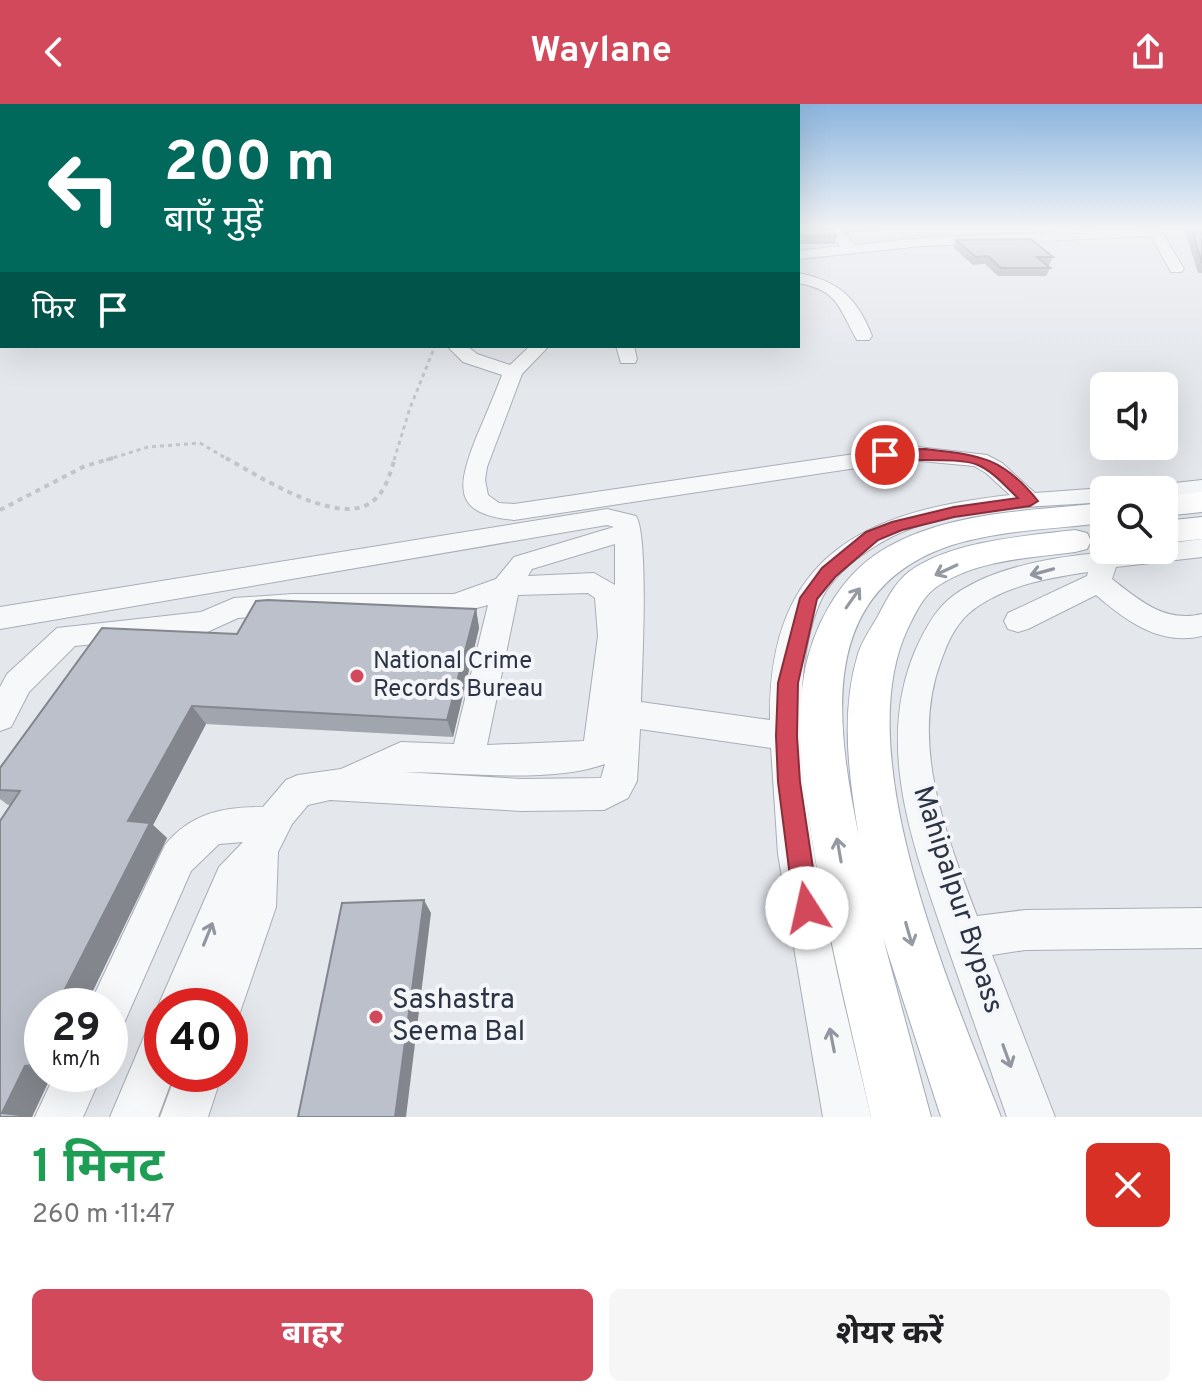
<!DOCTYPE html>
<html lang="hi">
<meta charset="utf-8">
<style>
body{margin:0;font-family:Overpass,"Noto Sans Devanagari",sans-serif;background:#f6f6f6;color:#202124;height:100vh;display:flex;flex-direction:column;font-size:30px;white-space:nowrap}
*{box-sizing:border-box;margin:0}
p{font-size:26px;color:#757577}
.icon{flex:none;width:44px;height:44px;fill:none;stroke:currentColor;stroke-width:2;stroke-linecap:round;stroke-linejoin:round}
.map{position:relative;height:1013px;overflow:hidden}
.drawer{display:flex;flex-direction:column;background:#fff;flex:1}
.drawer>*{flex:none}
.top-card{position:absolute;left:0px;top:0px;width:800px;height:244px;box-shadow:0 8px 32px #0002;background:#00695c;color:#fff;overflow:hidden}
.controls{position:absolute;left:1090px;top:268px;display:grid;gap:16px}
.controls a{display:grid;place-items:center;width:88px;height:88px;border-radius:12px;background:#fff;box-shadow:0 8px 32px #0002;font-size:40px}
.speed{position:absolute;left:24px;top:884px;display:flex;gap:16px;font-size:40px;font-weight:700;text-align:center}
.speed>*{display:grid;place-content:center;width:104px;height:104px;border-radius:50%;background:#fff;box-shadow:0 8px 32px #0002;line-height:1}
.speed small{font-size:20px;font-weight:400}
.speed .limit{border:12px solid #d22;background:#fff;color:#111}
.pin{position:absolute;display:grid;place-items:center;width:68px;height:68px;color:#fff;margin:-34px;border:4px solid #fff;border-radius:50%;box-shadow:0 2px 8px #0007}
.me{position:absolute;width:88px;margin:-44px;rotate:350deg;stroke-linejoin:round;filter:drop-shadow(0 0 6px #0008)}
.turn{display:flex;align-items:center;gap:28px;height:168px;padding:0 32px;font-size:36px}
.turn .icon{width:104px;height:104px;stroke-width:2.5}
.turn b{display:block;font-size:56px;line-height:68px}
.then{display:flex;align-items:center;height:76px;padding:0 32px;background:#0003;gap:16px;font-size:30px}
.round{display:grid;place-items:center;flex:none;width:84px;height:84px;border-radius:12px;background:#f6f6f6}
.overview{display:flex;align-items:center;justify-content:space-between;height:136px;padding:0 32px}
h1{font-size:48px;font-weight:700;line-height:60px;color:#1e9e55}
.cta{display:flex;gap:16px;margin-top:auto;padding:16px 32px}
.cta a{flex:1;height:92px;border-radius:12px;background:#d1495b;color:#fff;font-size:32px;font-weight:700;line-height:92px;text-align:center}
.cta a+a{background:#f6f6f6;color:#202124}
header{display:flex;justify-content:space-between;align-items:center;height:104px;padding:0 32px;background:#d1495b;color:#fff;font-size:36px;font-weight:700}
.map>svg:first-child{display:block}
</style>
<header><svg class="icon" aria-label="back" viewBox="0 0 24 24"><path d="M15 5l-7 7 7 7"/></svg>Waylane<svg class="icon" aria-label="share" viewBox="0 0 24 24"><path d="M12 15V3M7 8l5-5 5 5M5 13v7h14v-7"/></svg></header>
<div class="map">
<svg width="1202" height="1013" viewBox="0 0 1202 1013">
<rect width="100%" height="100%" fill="#e4e7ec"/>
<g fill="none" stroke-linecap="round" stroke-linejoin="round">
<defs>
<path id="minor" d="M827,123h13l14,18 68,-7 237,-11 25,42 -3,3h-10l-20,-36 -229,10 -124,13v-8l42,-5z
M798,169c40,7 60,26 74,63l-3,4h-12c-18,-31 -18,-50 -59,-57z
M447,242h20l10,8 33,11 20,-19h19l-27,28 -35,93 -2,13 3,15 11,8 15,1 395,-58 78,9 15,8 33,30 69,-5 9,2h-9v12c-74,6 -166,3 -230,45 -19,12 -41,30 -52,51 -57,117 20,392 49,519h-48l-45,-263 -7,-106 -131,-19 -3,52 -9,17 -24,12 -83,1 -191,-11 -22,5 -16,19 -14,28 -2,55 -39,114 -7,3v-18h-68v11l-4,-11 61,-139 24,-25 -24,2 -28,27 -66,150 -15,6v-21h-21l76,-161c26,-32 58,-38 98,-38l23,-27 12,-5 43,-6 60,-27 53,2 34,-139 -34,9h-161l-55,4 -33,15 -130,13 -46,46 -18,35 -11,4v-44l7,-13 50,-46 144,-16 33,-14 59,-4h161l42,-15 18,-22 100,-30 -7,-2 -607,104v-22l607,-98 29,7c13,21 6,153 5,186l129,18c-2,-165 94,-209 240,-225l-24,-22 -12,-7 -65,-6 -395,60c-62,-6 -57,-33 -38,-82 9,-21 18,-42 26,-63l-39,-13zM615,440v41l-21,-12 -66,3 4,-7zM588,489l7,5 3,38 -14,105 -97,4 31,-150zM605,660l-4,14 -80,1 -118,-7c60,0 146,12 202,-8z
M616,242h18l3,13 -2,4h-14z
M1202,376v14l-38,3v-7h-12l4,-5z
M1202,435v18l-86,10 -4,12c28,22 53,44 90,35v22c-42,10 -76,-15 -106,-41l-68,34 -10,3 -10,-3 -4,-8 4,-8 79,-37 1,-4c-40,6 -88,14 -120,42 -14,13 -21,30 -27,47 -32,84 6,176 36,255l48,-6 177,-2v40l-177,2 -33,5 63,162h-48c-20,-57 -40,-115 -60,-172 -32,-95 -73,-196 -32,-294 8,-18 18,-38 33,-51 49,-42 154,-50 216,-50v-6z
M162,922v48h12l-16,43h-48l36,-85z
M55,970h47l-19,43h-48z
M176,970h46l-14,43h-48z"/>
<path id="major" d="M1202,388v20l-38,4v-20z
M1104,399v20c-50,6 -103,7 -152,22 -137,45 -116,179 -93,292 -10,-60 -19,-124 -1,-183 4,-13 13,-26 20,-38 8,-15 17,-34 32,-45 42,-30 115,-35 165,-41l12,3 4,8 -4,8 -12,3c-46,6 -101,8 -140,36 -13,10 -20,26 -27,40 -61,127 45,365 93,489h-60l-58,-179 48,179h-60c-21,-95 -45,-189 -60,-284 -7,-52 -16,-105 -7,-157 8,-48 35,-99 77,-125 65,-40 149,-40 223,-48z
M1202,413v22l-38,4v-22z"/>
</defs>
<!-- minor casing -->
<use href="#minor" stroke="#a9aeb7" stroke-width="2"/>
<!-- major casing -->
<use href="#major" stroke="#a3abb8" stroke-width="2"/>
<!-- path-far1 -->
<path stroke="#c2c5cb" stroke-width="3" stroke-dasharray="4 4" stroke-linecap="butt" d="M106,356l42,-13 52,-4 29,17
M394,356l16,-52 25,-62"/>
<!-- path -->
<path stroke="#c2c5cb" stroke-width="4" stroke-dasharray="5 5" stroke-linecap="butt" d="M226,354c31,17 114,71 147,43 13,-10 17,-28 22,-43
M0,406l85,-44 28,-8"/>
<!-- minor -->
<use href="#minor" fill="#f7f8fa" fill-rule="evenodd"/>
<!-- major -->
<use href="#major" fill="#fff" fill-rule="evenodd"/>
</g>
<!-- wall -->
<path fill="#a1a5ae" d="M798,123l39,9 -2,8h-37z
M842,123h38l-1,4 -32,1z
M1184,123h18v46h-4z
M956,136l97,17 -4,8h-3l4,3 -4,8h-48l-13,-12 -12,1 -19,-17z
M476,505l3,19 -26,109 -247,-13 -53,101 14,13 -80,165 9,3h-54v68h10l-20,43h-32l11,-312h-3l-8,-6v-31l237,-134z"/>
<!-- shaded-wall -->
<path fill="#83868d" d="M476,505l3,19 -26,109 -6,-17z
M192,602l14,18 -53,101 14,13 -80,165 9,3h-20l-11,-7 -3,-4 66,-174z
M424,796l7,13 -25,204h-11z
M25,962l17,4v4h10l-20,43h-13l-17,-4z"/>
<!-- building -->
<path fill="#bbc0ca" stroke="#83868d" stroke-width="2" d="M798,123h32l7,9h-39z
M1191,123h11v36z
M1031,135l22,18h-16l13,11h-49l-13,-12 -12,1 -20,-17z
M268,496l208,9 -29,111 -255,-14 -64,115 22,2 -88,172 3,4h14l-3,7h-34v58l-17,2 -23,47 18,2 -1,2h-19v-296l20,-30 -20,-1v-22l102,-140 135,6 19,-33z
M424,796l-29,217h-97l44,-214z"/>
<!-- one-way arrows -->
<defs><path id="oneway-shaft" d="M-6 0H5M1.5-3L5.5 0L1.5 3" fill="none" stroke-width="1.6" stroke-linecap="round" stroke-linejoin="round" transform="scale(2)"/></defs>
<g stroke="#959aa2">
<use href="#oneway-shaft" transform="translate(946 466) rotate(155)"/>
<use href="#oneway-shaft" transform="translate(853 494) rotate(-55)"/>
<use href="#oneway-shaft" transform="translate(839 746) rotate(-100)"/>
<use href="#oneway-shaft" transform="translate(909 830) rotate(74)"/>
</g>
<g stroke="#9196a0">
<use href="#oneway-shaft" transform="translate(1042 468) rotate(165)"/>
<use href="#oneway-shaft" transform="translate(208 830) rotate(-68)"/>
<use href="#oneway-shaft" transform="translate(832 936) rotate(-101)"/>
<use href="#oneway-shaft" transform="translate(1007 952) rotate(70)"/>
</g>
<!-- sky -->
<linearGradient id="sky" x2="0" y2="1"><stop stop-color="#8bb4dd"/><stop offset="0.47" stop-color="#f3f4f6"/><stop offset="1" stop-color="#f3f4f6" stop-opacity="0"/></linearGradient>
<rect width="1202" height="264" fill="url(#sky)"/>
<!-- route -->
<path fill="#d1495b" stroke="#882f3b" stroke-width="2" d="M925,345c53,6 77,7 113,52l-8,5 -76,11 -52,13 -24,10 -43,37 -18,22 -19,84 -1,53 3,46 19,126 -3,9 -9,4 -9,-4 -4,-9 -16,-126 -2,-46 2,-53 22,-85 22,-30 44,-36 26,-10 62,-15 64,-9c-12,-11 -24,-26 -40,-33 -23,-10 -87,0 -100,-10l7,-5z"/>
<!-- markers -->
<g fill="#d1495b" stroke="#f4f6f9" stroke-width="3">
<circle cx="357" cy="572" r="8"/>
<circle cx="376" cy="913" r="8"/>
</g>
<g text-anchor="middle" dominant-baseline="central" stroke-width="8" stroke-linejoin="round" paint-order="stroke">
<!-- poi labels -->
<g font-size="24" fill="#2b3445" stroke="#f4f6f9" text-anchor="start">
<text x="373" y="558">National Crime<tspan x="373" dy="28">Records Bureau</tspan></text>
</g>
<!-- near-street labels -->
<g font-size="28" fill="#2b3445" stroke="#f4f6f9">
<text transform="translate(957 796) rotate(72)">Mahipalpur Bypass</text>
</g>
<!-- near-poi labels -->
<g font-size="28" fill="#2b3445" stroke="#f4f6f9" text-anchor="start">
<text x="392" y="897">Sashastra<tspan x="392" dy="32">Seema Bal</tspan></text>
</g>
</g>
</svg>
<div class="controls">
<a><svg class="icon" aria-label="sound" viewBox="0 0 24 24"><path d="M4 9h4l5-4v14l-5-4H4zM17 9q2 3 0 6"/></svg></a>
<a><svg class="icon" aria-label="search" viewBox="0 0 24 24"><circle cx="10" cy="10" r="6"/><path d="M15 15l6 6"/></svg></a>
</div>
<div class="speed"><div>29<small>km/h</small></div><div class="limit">40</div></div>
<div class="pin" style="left:885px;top:351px;background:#d93025"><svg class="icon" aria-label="arrive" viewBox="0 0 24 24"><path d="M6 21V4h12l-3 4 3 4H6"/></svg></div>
<svg class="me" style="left:807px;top:804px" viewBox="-20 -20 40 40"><circle r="19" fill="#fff"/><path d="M0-13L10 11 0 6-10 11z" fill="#d1495b"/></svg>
<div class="top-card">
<div class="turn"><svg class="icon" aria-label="left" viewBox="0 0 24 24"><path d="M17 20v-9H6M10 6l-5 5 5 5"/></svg><div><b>200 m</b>बाएँ मुड़ें</div></div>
<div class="then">फिर<svg class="icon" aria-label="arrive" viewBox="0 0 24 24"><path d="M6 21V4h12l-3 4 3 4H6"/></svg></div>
</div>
</div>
<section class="drawer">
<div class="overview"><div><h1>1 मिनट</h1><p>260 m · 11:47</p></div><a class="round" style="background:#d93025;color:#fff"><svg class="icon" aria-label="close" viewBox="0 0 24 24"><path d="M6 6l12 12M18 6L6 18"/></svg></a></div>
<div class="cta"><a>बाहर</a><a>शेयर करें</a></div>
</section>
